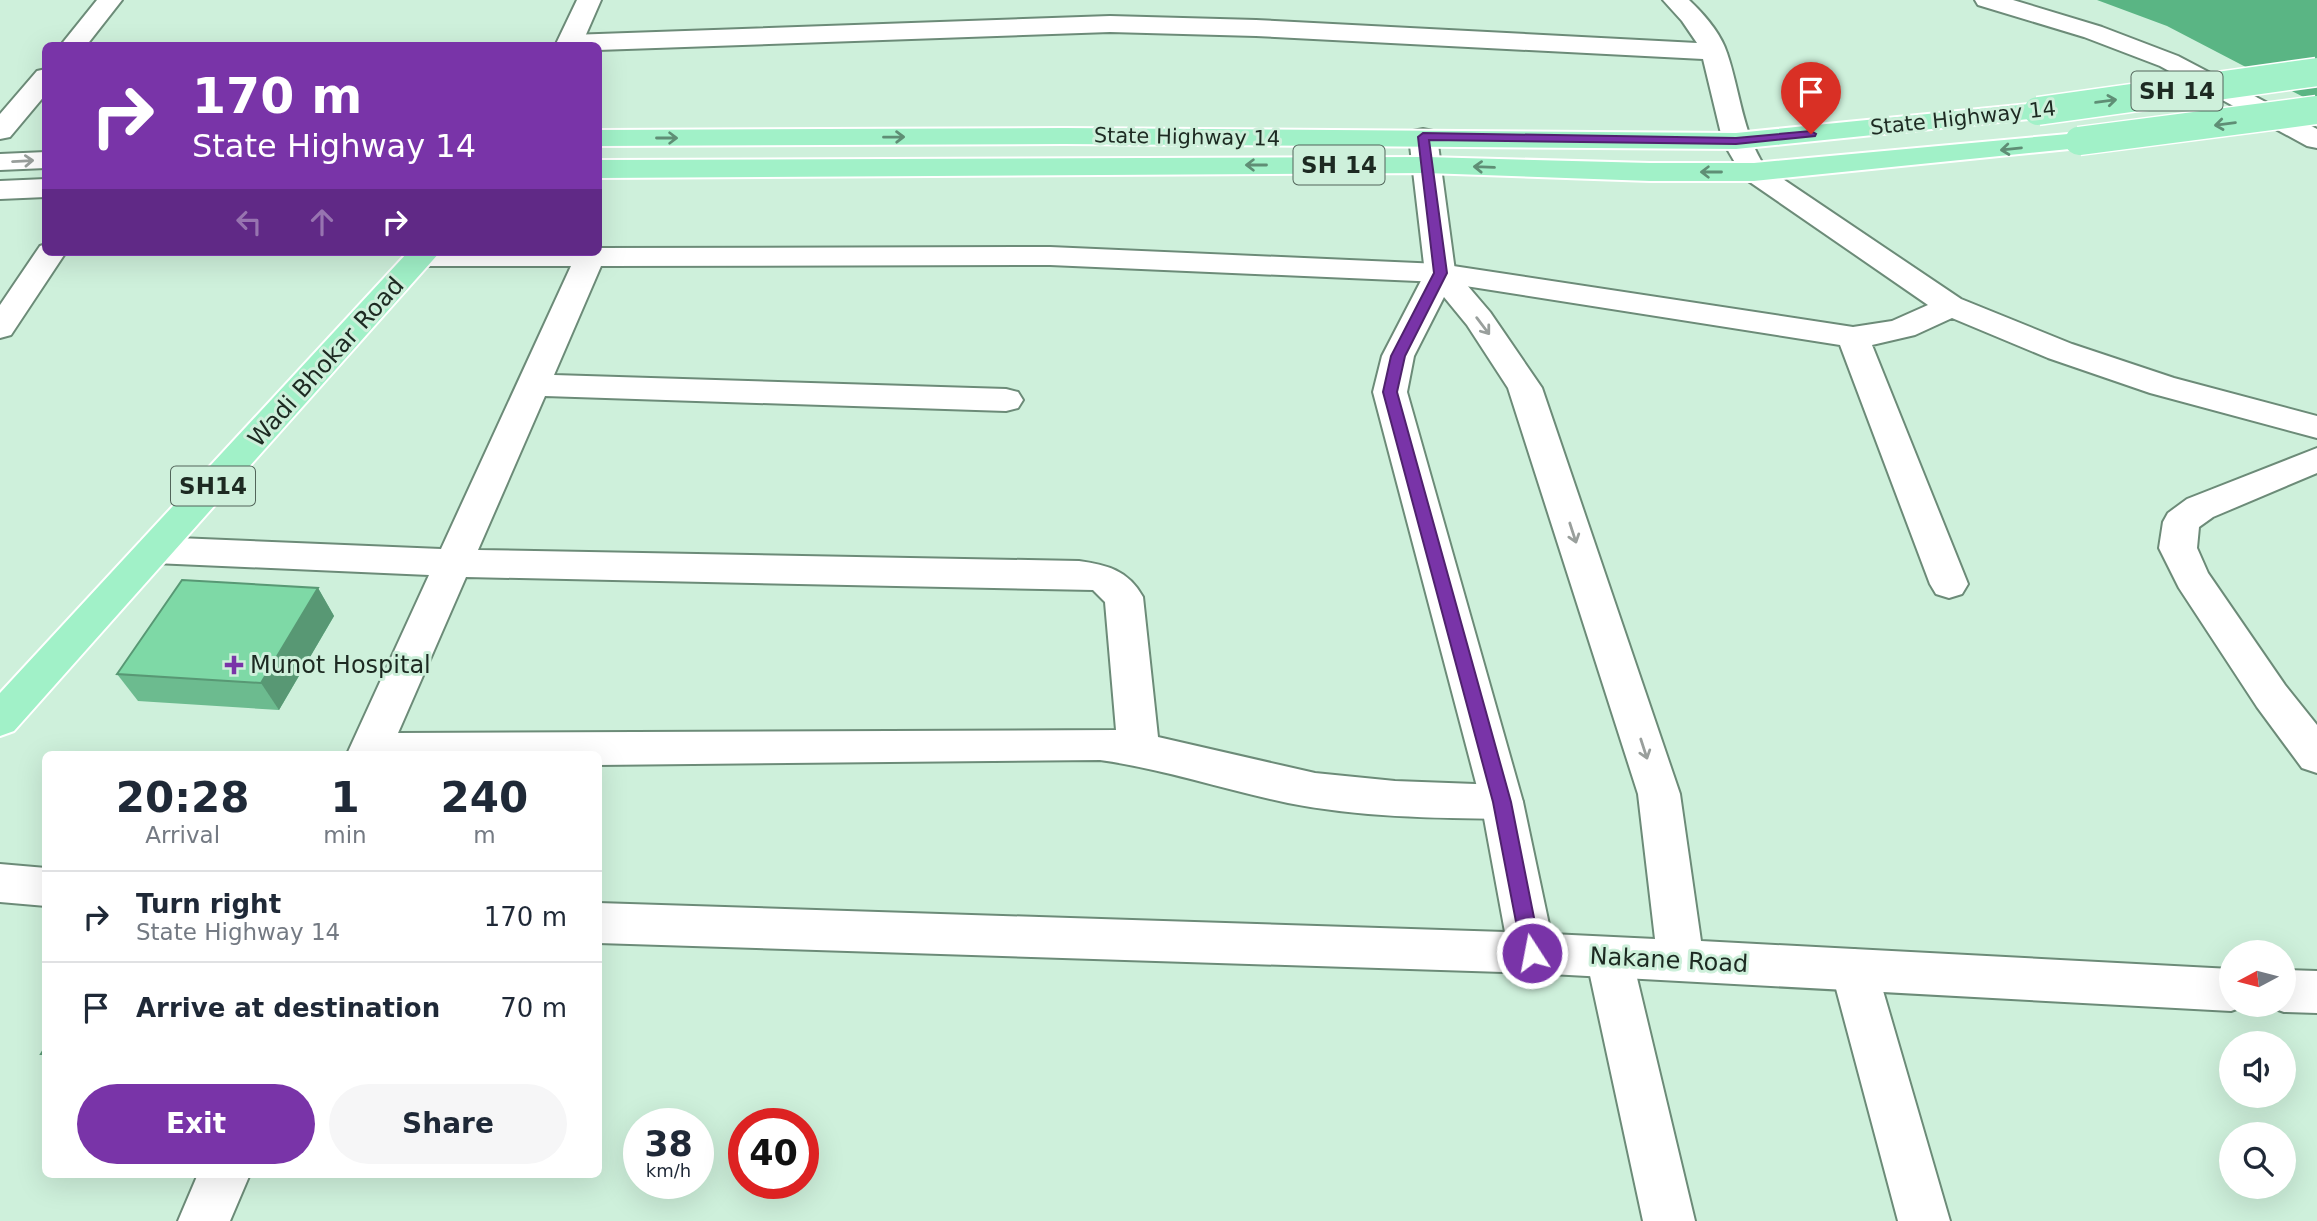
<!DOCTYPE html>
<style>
body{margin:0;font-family:"DejaVu Sans",sans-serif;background:#f6f6f7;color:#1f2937;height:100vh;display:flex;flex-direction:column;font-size:26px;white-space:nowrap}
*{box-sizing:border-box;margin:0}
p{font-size:23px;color:#747a83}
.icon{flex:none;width:38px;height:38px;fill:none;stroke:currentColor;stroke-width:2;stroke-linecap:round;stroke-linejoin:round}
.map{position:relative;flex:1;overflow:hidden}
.drawer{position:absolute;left:42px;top:751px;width:560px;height:427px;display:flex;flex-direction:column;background:#fff;border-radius:10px;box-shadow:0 7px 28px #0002}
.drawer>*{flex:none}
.hud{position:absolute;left:42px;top:42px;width:560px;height:214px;border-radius:10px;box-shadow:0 7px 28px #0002;background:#7934a8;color:#fff;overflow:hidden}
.needle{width:46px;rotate:263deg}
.tools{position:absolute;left:2219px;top:940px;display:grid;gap:14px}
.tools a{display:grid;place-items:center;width:77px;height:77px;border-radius:50%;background:#fff;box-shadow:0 7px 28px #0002;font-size:35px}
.speed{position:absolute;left:623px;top:1108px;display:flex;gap:14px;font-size:35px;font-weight:700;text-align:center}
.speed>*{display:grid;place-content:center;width:91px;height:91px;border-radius:50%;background:#fff;box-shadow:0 7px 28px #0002;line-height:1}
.speed small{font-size:18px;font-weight:400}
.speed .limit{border:10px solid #d22;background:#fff;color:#111}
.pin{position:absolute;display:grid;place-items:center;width:60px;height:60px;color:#fff;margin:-72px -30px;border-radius:50% 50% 50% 0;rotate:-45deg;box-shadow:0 0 7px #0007}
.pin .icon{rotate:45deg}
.me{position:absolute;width:77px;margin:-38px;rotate:349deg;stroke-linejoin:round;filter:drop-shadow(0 0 5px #0008)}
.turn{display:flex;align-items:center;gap:24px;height:147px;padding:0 35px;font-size:32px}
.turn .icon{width:91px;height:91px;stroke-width:2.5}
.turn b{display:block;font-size:49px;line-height:60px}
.lanes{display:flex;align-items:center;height:66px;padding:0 35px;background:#0003;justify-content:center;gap:35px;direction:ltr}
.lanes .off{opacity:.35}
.eta{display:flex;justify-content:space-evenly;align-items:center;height:119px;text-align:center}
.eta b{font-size:42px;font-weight:600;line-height:49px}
.action{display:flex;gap:14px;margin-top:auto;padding:14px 35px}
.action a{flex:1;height:80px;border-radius:42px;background:#7934a8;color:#fff;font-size:28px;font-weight:600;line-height:80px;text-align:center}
.action a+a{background:#f6f6f7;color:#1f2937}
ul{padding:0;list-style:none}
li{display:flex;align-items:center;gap:21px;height:91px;padding:0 35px;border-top:2px solid #e0e1e3}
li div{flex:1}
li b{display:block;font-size:26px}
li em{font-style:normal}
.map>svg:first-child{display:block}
</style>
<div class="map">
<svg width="2317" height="1221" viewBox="0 0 2317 1221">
<rect width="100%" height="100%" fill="#cef0db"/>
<!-- water -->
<path fill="#5ab584" d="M2097,0h220v104l-150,-78z"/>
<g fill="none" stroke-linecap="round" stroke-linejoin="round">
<defs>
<path id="street" d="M97,0h25l-36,46h-26z
M1663,0h26c15,14 32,34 38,53 13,38 15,79 38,114l196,132 111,45 102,34 143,38v22l-167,-45 -102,-35 -96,-40 -37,17 -43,10 96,239 -6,10 -13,4 -13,-4 -6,-10 -90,-239 -400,-63 -390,-17 -449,1 -47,109 452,14 12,3 5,8 -5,8 -12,3 -461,-15 -67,154 601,11c28,4 49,9 64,36l15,140 157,36 80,8 107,4 15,5 6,12 -6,12 -15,5c-71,-1 -143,-2 -214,-16 -63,-13 -124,-34 -188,-43l-502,5v-11h-251l82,-179 -275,-12 -13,-4 -6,-9 6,-9 13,-4 287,12 130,-283h-150l-11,-3 -4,-6 3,-5h189v-4l452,-1 390,17 413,63 39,-6 36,-16 -184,-127 -21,-36 -20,-83 -447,-23 -146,-4 -512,18v-4h-39l-2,-3 4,-5 9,-3 540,-19 146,4 441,23 -15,-22zM466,577l627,13 12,12 11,128 -718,3z
M46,69v25l-36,43 -10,2v-25l37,-43z
M46,244v8h20l-55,83 -11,3v-33l40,-59z
M2317,448v25l-104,44 -14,10 -2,21 11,25 77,112 32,40v48l-15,-5 -45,-61 -78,-119 -20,-40 4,-26 5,-9 19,-14z
M1609,937l16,6 7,14 63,264h-52l-57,-264 7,-14z
M1854,949l17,6 6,15 73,251h-52l-67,-251 6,-15z
M198,1174h52l-20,47h-52z"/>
<path id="secondary" d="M577,0h24l-20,46h-26z
M1975,0h38l89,27 76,29 139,73v19l-10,-2 -147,-80 -76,-29 -106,-32z
M1423,129l10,2 4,6 18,134 35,41 52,76 138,406 21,147 530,28v35l17,1 -17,6 -699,-38 -934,-30v-40l907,29 -24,-130 -108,-410 9,-36 43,-83 -16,-136 4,-6zM1444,297l23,28 41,63 130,406 17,145 -104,-5 -28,-132 -116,-410 7,-36z
M46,152v16l-46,2v-16z
M46,179v18l-46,2v-18z
M0,864l46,4v38l-46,-4z
M2284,970l33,1v42l-33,-1 -17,-6 17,-2z"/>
<path id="primary" d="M2038,103l10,2 4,6 -4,6 -312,32 -672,-5 -466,2v-16l466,-2 672,5z
M2079,133l10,2 4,6 -4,6 -335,34h-104l-224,-8 -828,5v-18l828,-3 224,6h104z
M408,252h32l-426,479 -14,5v-43z"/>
</defs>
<!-- street casing -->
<use href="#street" stroke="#6c8b78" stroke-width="4"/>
<!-- secondary casing -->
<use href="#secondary" stroke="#6c8b78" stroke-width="4"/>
<!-- primary casing -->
<use href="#primary" stroke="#fff" stroke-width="4"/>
<!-- street -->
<use href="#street" fill="#fff" fill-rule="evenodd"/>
<!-- secondary -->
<use href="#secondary" fill="#fff" fill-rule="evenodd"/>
<!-- primary -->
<use href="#primary" fill="#a1f1c8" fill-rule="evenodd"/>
<defs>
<path id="primary-bridge" d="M2038,111l279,-39
M2079,141l238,-31"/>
</defs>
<!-- primary-bridge casing -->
<use href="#primary-bridge" stroke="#fff" stroke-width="31" stroke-linecap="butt"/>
<!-- primary-bridge -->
<use href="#primary-bridge" stroke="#a1f1c8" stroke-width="28"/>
</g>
<!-- wall -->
<path fill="#6cbb8f" d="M318,588l16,28 -55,94 -141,-9 -21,-27z"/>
<!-- shaded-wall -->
<path fill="#589874" d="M318,588l16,28 -55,94 -18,-27z"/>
<!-- building -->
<path fill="#7ed9a6" stroke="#589874" stroke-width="2" d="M182,580l136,8 -57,95 -144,-9z
M46,1046v8h-5z"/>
<!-- one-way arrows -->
<defs><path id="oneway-shaft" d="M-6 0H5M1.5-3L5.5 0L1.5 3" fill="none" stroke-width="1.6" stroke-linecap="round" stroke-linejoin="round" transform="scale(1.75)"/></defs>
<g stroke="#5f8e75">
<use href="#oneway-shaft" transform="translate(2106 101) rotate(-8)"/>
<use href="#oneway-shaft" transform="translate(2225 124) rotate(173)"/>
<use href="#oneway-shaft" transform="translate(894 137) rotate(-1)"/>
<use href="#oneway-shaft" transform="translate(667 138)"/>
<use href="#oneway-shaft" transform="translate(2011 149) rotate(174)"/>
<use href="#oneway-shaft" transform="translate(1256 165) rotate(180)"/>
<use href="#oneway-shaft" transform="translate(1484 167) rotate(-178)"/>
<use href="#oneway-shaft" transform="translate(1711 172) rotate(180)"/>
</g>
<g stroke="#999f9c">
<use href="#oneway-shaft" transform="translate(23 161) rotate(-3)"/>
<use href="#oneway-shaft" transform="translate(1483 326) rotate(53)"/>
<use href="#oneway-shaft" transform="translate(1573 533) rotate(72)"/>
<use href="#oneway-shaft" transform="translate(1644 749) rotate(72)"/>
</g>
<!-- route -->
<path fill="#7934a8" stroke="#4f226d" stroke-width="2" d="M1811,131l5,3 -1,2 -79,8 -307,-4 18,133 -42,83 -8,36 114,410 30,151 -2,6 -7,3 -7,-3 -3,-6 -29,-151 -110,-410 8,-36 43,-83 -16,-136 5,-4 313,5z"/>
<!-- markers -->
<path fill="#7934a8" stroke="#cef0db" stroke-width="2.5" d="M230.5 654.5h7v7h7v7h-7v7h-7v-7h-7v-7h7z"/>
<g text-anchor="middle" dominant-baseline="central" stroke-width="6" stroke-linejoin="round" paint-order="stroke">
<!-- far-street labels -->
<g font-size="21" fill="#1d2a22" stroke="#cef0db">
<text transform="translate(1963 118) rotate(-6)">State Highway 14</text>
<text transform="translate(1187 137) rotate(1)">State Highway 14</text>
</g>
<!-- shield labels -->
<g fill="#cef0db" stroke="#52655a" stroke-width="2">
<rect x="2131.5" y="71.5" width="91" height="39" rx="5"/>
<rect x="1293.5" y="145.5" width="91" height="39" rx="5"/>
<rect x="171" y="466.5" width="84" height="39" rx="5"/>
</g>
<g font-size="23" font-weight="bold" fill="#1d2a22">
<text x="2177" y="91">SH 14</text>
<text x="1339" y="165">SH 14</text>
<text x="213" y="486">SH14</text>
</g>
<!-- street labels -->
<g font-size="24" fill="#1d2a22" stroke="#cef0db">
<text transform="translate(326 362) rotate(-48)">Wadi Bhokar Road</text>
<text transform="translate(1669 960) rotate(3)">Nakane Road</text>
</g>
<!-- poi labels -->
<g font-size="24" fill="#1d2a22" stroke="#cef0db" text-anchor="start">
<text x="250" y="665">Munot Hospital</text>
</g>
</g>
</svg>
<div class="tools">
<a><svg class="needle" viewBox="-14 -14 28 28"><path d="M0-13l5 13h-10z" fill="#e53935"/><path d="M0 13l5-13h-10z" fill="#747a83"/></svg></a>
<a><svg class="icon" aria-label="sound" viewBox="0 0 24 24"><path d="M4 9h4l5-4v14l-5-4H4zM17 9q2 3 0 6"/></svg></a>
<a><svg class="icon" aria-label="search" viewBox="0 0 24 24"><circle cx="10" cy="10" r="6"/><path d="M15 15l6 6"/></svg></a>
</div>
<div class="speed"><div>38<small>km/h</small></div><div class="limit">40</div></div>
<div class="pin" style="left:1811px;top:134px;background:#d93025"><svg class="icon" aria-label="arrive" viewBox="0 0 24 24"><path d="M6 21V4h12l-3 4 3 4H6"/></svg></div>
<svg class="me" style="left:1532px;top:953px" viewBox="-20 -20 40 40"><circle r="17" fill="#7934a8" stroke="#fff" stroke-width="3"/><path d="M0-11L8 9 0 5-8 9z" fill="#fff"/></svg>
<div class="hud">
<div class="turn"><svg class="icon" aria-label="right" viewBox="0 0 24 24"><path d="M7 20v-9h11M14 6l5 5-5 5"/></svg><div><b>170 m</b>State Highway 14</div></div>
<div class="lanes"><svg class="icon off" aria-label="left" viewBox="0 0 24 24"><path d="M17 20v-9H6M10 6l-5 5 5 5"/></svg><svg class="icon off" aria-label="ahead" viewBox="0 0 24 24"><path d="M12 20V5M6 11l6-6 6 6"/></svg><svg class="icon" aria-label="right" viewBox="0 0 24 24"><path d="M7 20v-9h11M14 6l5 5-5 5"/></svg></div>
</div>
<section class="drawer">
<div class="eta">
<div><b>20:28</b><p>Arrival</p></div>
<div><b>1</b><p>min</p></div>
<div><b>240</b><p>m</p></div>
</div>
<ul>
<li><svg class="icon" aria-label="right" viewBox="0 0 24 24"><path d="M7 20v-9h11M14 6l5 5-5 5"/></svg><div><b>Turn right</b><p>State Highway 14</p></div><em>170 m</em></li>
<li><svg class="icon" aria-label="arrive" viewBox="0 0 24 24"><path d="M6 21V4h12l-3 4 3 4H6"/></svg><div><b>Arrive at destination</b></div><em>70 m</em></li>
</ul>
<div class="action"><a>Exit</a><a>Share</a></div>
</section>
</div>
